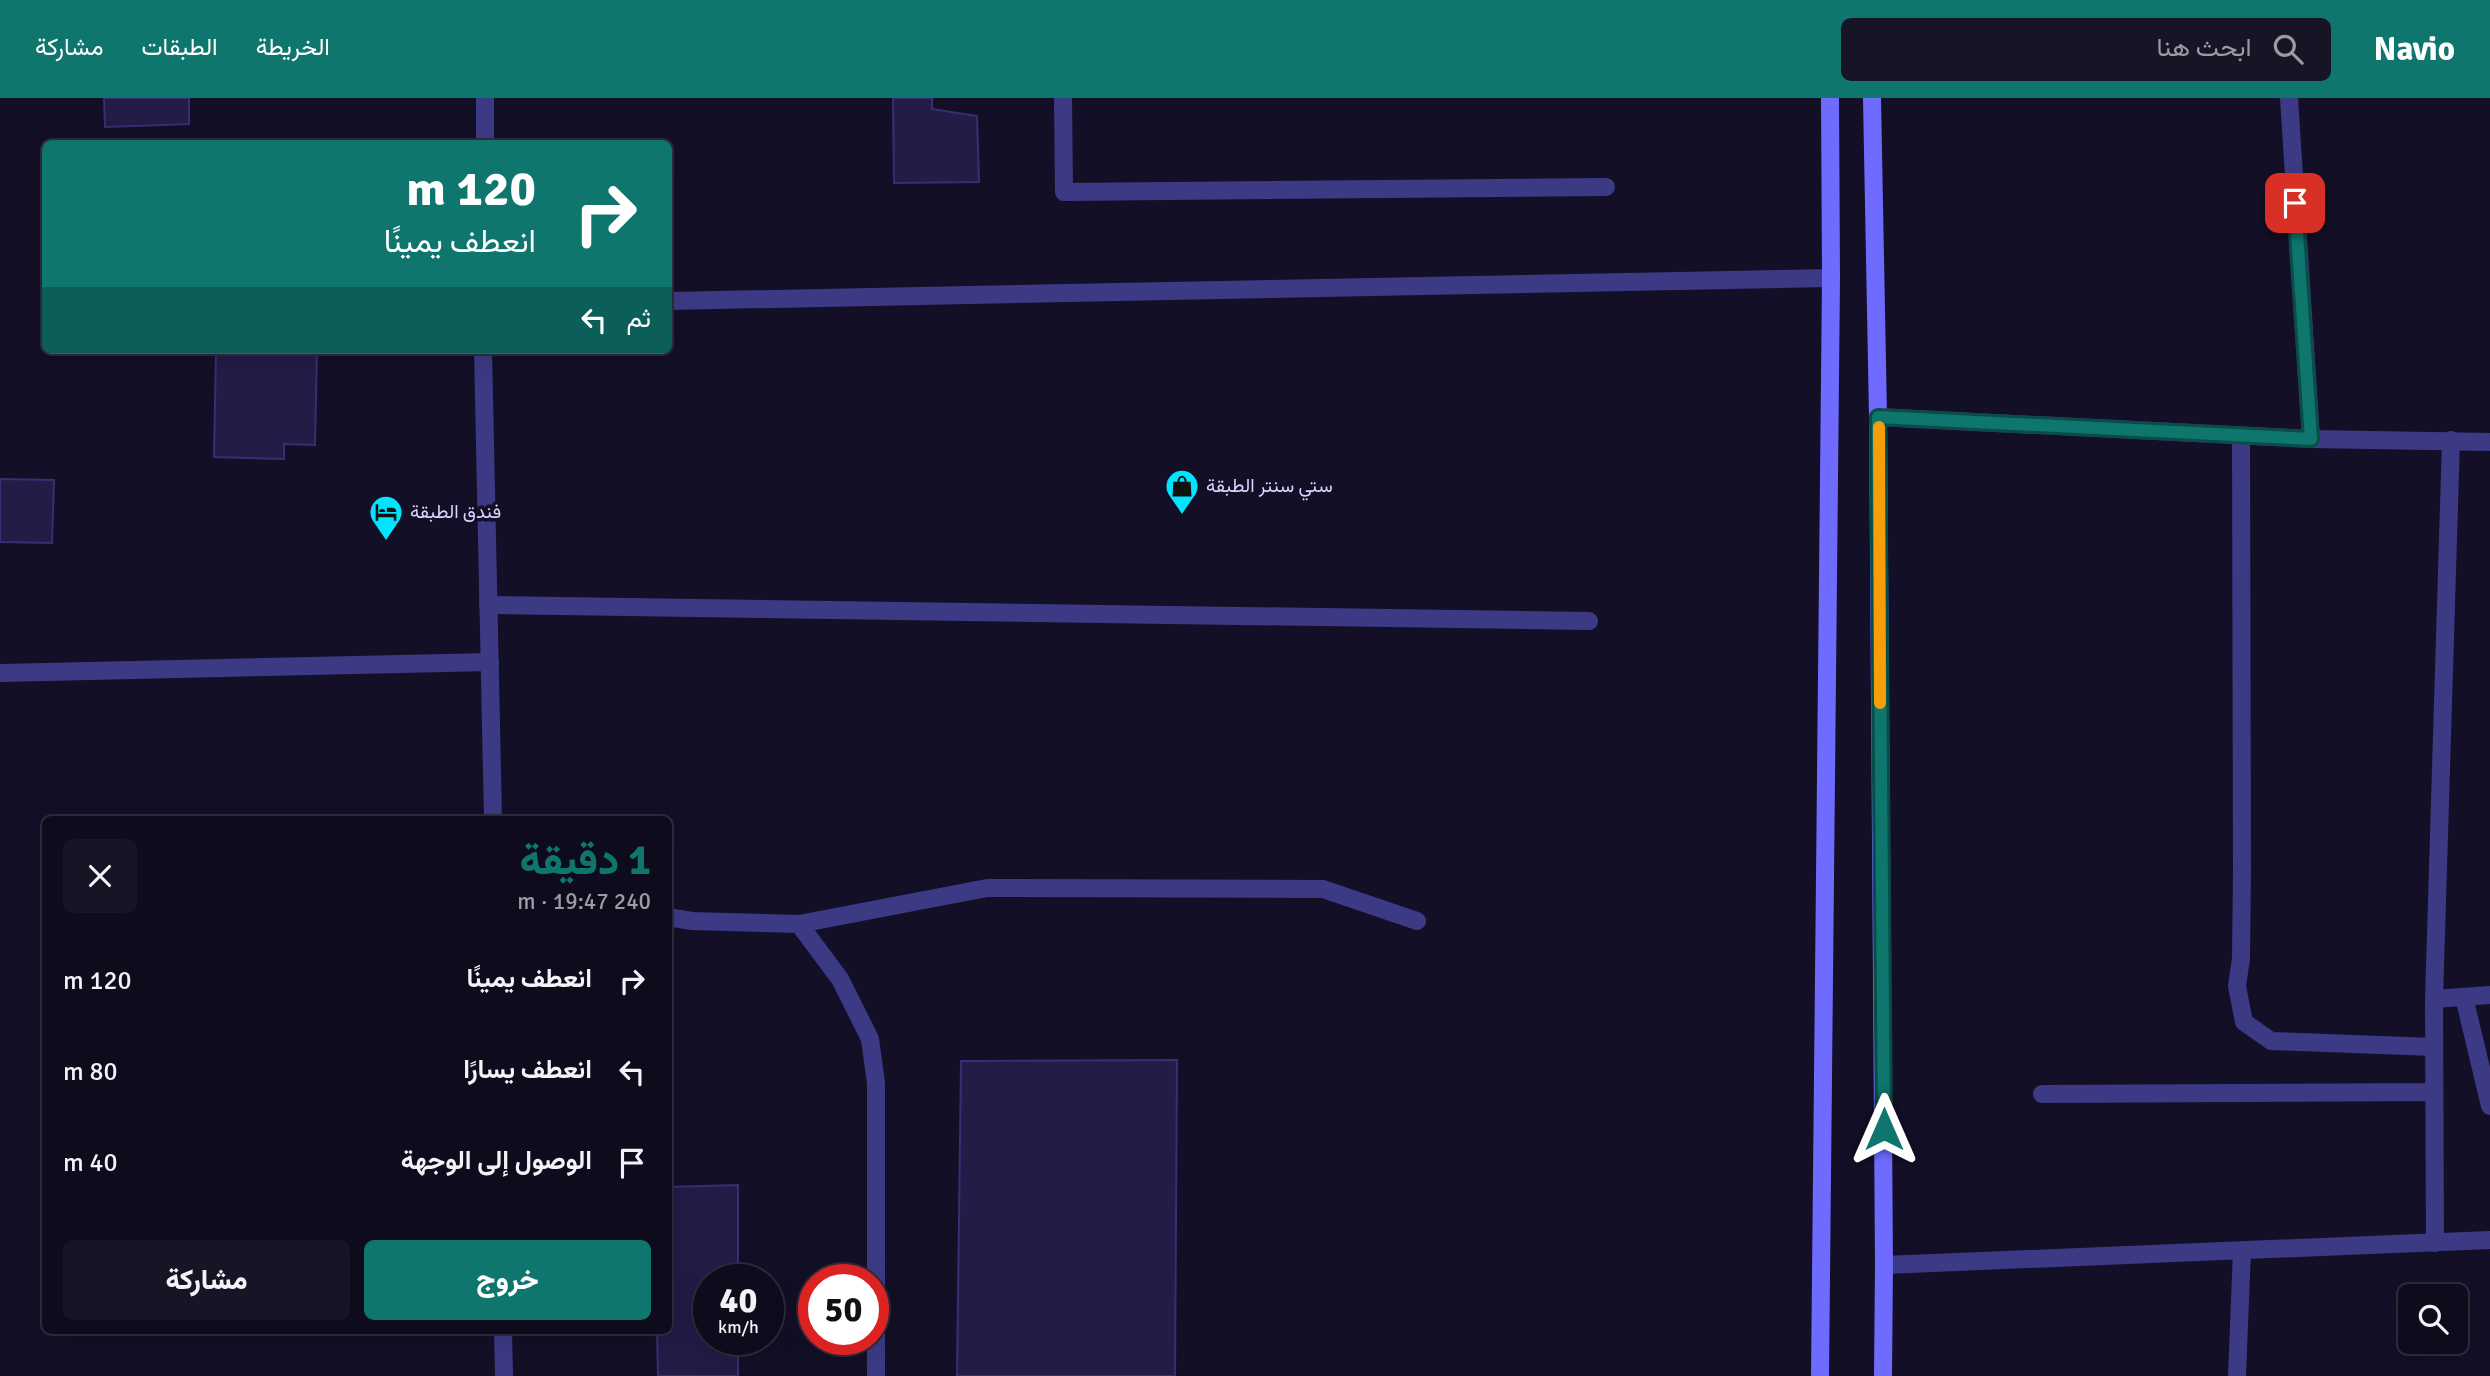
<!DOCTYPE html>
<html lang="ar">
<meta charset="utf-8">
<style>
body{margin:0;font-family:Signika,Vazirmatn,sans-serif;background:#171425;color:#f1f3f6;direction:rtl;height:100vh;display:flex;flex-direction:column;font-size:26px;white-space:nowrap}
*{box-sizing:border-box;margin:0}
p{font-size:23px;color:#9b9ba3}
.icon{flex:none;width:38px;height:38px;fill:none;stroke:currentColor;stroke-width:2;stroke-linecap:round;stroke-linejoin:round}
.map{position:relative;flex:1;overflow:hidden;direction:ltr}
.sheet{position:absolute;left:42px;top:718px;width:630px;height:518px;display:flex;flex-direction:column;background:#0e0b1c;border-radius:10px;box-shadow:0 7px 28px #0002,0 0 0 2px #2e2b3b;direction:rtl}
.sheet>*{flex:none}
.hud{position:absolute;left:42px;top:42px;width:630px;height:214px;border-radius:10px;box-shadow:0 7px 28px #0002,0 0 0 2px #2e2b3b;direction:rtl;background:#0f766e;color:#fff;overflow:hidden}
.tools{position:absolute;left:2398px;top:1186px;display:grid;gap:14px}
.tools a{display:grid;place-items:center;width:70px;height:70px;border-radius:10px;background:#0e0b1c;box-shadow:0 7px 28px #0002,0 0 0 2px #2e2b3b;font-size:35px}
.speed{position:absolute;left:693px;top:1166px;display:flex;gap:14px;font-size:35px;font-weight:700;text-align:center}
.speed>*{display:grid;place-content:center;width:91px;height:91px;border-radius:50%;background:#0e0b1c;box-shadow:0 7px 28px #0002,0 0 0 2px #2e2b3b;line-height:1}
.speed small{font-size:18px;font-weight:400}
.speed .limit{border:10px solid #d22;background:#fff;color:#111}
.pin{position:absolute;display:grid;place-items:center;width:60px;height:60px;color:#fff;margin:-30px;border-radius:14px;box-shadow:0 4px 10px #0006}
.me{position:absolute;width:77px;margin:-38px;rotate:0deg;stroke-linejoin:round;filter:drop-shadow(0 0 5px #0008)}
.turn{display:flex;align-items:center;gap:24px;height:147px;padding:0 21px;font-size:32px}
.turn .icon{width:91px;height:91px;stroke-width:2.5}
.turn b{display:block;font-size:49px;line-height:60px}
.then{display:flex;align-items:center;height:66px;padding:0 21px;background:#0003;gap:14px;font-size:26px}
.round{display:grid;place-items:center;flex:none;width:74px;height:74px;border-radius:10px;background:#171425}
.summary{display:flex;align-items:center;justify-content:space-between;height:119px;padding:0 21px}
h1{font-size:42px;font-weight:800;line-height:52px;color:#0f766e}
.cta{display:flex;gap:14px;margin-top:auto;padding:14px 21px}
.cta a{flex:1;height:80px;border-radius:10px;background:#0f766e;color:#fff;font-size:28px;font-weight:800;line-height:80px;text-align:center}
.cta a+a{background:#171425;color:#f1f3f6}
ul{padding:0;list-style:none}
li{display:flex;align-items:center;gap:21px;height:91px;padding:0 21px}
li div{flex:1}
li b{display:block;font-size:26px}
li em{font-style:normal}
header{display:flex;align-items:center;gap:42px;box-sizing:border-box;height:98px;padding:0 35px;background:#0f766e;color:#fff}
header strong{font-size:33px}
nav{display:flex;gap:38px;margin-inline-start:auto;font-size:24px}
.search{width:490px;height:63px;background:#171425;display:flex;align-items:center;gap:18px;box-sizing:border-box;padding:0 24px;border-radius:10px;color:#9b9ba3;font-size:26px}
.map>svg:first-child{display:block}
</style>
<header>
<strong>Navio</strong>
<div class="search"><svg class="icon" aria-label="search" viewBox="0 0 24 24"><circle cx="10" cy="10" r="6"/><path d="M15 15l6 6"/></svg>ابحث هنا</div>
<nav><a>الخريطة</a><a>الطبقات</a><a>مشاركة</a></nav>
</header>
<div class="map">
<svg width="2490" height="1278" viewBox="0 0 2490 1278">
<rect width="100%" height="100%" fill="#130f26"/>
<!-- building -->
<path fill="#241b47" stroke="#3b2d73" stroke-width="2" d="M104,0h85v26l-84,3z
M893,0h39v11l45,7 2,66 -85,1z
M216,252h101l-2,95 -31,-1v15l-70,-2z
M0,381l54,1 -2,63 -52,-1z
M1177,962l-2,316h-218l4,-315z
M738,1087v94h-29v60h29v37h-80l-1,-46h11v-143z"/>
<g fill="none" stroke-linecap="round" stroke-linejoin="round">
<!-- service -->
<path stroke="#3d3a85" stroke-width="18" d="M1063,0l1,94 542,-5
M488,507l1101,16
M0,575l490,-11
M668,819l24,4 107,3 188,-36 336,1 94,32
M799,826l41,55 30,60 6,44v293
M2464,899l26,109"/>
<!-- minor -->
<path stroke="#3d3a85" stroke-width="18" d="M2289,0l22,341
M2241,337l1,435 -1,89 -4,27 7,36 27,19 163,6
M2434,901l56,-4
M2042,996l392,-2
M2435,1145l-1,-244 17,-559
M1884,1167l606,-25
M2237,1278l5,-126"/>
<!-- tertiary -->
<path stroke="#3d3a85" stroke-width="18" d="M485,46v-46
M668,203l1163,-23
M483,252l10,469
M1878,319l433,22 179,3
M503,1232l1,46"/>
<!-- secondary -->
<path stroke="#6f6bff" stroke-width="18" d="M1872,0l6,319 6,848 -1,111
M1820,1278l11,-1098 -1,-180"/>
</g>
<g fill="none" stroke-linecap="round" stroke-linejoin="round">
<defs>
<path id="route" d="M1884,1031l-6,-712 433,22 -16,-236"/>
</defs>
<!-- route casing -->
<use href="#route" stroke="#0a4d48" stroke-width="18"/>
<!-- route -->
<use href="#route" stroke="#0f766e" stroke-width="12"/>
<!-- slow -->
<path stroke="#f59e0b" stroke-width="12" d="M1879,329l1,276"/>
</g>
<!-- icons -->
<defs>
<symbol id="shop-pin" viewBox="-11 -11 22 30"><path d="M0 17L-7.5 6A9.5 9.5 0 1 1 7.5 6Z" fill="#00e5ff" stroke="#130f26"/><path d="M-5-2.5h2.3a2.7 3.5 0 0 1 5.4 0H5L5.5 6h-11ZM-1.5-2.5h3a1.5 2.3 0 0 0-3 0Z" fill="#111"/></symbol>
<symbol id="hotel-pin" viewBox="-11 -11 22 30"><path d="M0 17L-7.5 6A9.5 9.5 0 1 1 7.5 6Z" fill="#00e5ff" stroke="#130f26"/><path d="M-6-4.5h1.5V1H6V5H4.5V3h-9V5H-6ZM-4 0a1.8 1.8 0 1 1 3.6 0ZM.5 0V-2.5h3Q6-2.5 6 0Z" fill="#111"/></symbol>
</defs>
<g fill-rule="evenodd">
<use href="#shop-pin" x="1163" y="369" width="38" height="52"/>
<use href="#hotel-pin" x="367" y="395" width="38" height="52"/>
</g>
<g text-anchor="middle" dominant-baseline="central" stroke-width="7" stroke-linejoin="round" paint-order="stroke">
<!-- poi labels -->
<g font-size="19" fill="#d9d4ff" stroke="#130f26" text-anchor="start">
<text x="1206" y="388">ستي سنتر الطبقة</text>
<text x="410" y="414">فندق الطبقة</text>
</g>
</g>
</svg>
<div class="tools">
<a><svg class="icon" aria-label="search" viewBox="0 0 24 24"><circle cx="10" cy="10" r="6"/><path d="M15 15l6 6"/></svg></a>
</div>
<div class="speed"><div>40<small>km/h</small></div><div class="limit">50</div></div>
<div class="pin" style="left:2295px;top:105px;background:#d93025"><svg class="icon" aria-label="arrive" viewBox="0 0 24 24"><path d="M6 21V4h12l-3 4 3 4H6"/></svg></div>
<svg class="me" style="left:1884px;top:1031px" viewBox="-20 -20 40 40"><path d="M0-17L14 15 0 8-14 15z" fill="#0f766e" stroke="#fff" stroke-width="4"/></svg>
<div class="hud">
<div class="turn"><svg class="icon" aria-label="right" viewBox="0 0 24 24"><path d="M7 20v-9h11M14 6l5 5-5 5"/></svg><div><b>120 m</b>انعطف يمينًا</div></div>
<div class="then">ثم<svg class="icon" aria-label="left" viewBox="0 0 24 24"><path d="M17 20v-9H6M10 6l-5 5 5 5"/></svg></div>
</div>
<section class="sheet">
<div class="summary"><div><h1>1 دقيقة</h1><p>240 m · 19:47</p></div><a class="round"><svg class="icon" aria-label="close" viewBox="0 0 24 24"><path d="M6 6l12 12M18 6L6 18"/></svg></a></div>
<ul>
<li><svg class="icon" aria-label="right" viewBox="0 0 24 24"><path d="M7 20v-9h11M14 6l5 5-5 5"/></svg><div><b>انعطف يمينًا</b></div><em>120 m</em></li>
<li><svg class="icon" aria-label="left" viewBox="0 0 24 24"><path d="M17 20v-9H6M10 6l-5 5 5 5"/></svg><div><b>انعطف يسارًا</b></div><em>80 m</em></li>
<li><svg class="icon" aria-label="arrive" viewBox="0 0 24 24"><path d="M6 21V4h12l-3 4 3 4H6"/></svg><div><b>الوصول إلى الوجهة</b></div><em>40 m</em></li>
</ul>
<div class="cta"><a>خروج</a><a>مشاركة</a></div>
</section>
</div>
